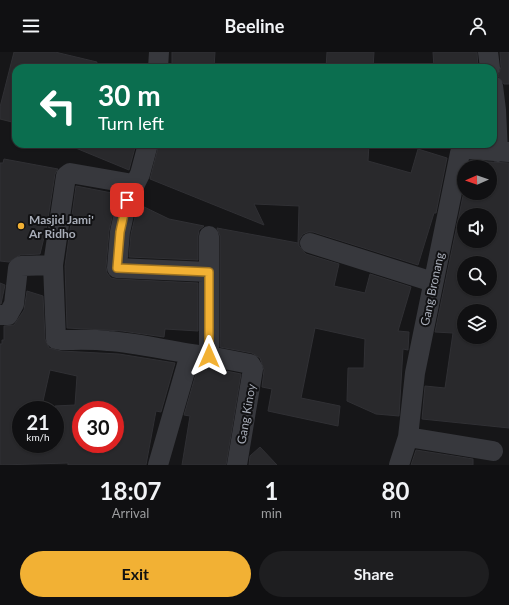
<!DOCTYPE html>
<style>
body{margin:0;font-family:Lato,sans-serif;background:#1e1e20;color:#f1f3f6;height:100vh;display:flex;flex-direction:column;font-size:15px;white-space:nowrap}
*{box-sizing:border-box;margin:0}
p{font-size:13px;color:#9c9d9f}
.icon{flex:none;width:22px;height:22px;fill:none;stroke:currentColor;stroke-width:2;stroke-linecap:round;stroke-linejoin:round}
.map{position:relative;height:413px;overflow:hidden}
.side{display:flex;flex-direction:column;background:#101012;flex:1}
.side>*{flex:none}
.hud{position:absolute;left:12px;top:12px;width:485px;height:84px;border-radius:12px;box-shadow:0 1px 3px #0004,0 0 0 1px #303032;background:#0b6e4f;color:#fff;overflow:hidden}
.needle{width:26px;rotate:268deg}
.fabs{position:absolute;left:457px;top:108px;display:grid;gap:8px}
.fabs a{display:grid;place-items:center;width:40px;height:40px;border-radius:50%;background:#101012;box-shadow:0 1px 3px #0004,0 0 0 1px #303032;font-size:20px}
.speed{position:absolute;left:12px;top:349px;display:flex;gap:8px;font-size:20px;font-weight:700;text-align:center}
.speed>*{display:grid;place-content:center;width:52px;height:52px;border-radius:50%;background:#101012;box-shadow:0 1px 3px #0004,0 0 0 1px #303032;line-height:1}
.speed small{font-size:10px;font-weight:400}
.speed .limit{border:6px solid #d22;background:#fff;color:#111}
.pin{position:absolute;display:grid;place-items:center;width:34px;height:34px;color:#fff;margin:-17px;border-radius:8px;box-shadow:0 2px 6px #0006}
.me{position:absolute;width:44px;margin:-22px;rotate:0deg;stroke-linejoin:round;filter:drop-shadow(0 0 3px #0008)}
.turn{display:flex;align-items:center;gap:14px;height:84px;padding:0 20px;font-size:18px}
.turn .icon{width:52px;height:52px;stroke-width:2.5}
.turn b{display:block;font-size:28px;line-height:34px}
.eta{display:flex;justify-content:space-evenly;align-items:center;height:68px;text-align:center}
.eta b{font-size:24px;font-weight:700;line-height:28px}
.action{display:flex;gap:8px;margin-top:auto;padding:8px 20px}
.action a{flex:1;height:46px;border-radius:24px;background:#f2b134;color:#111;font-size:16px;font-weight:700;line-height:46px;text-align:center}
.action a+a{background:#1e1e20;color:#f1f3f6}
header{display:flex;justify-content:space-between;align-items:center;height:52px;padding:0 20px;background:#101012;font-size:18px;font-weight:700}
.map>svg:first-child{display:block}
</style>
<header><svg class="icon" aria-label="menu" viewBox="0 0 24 24"><path d="M4 6h16M4 12h16M4 18h16"/></svg>Beeline<svg class="icon" aria-label="person" viewBox="0 0 24 24"><circle cx="12" cy="8" r="4"/><path d="M4 21q1-7 8-7t8 7"/></svg></header>
<div class="map">
<svg width="509" height="413" viewBox="0 0 509 413">
<rect width="100%" height="100%" fill="#161618"/>
<!-- building -->
<path fill="#29292c" stroke="#303034" fill-rule="evenodd" d="M14,0h41l42,10 -1,6h-80v55l-16,-4v-12z
M172,0h43l-1,16h-42z
M327,0h47l-1,16h-47z
M433,0h44l1,16h-44z
M500,0h9v32h-5l-6,-8 3,-9z
M66,92h70l-7,26z
M159,92h210l-1,17 43,12 7,-24 29,9 -11,55h-2l-16,52 -105,-33h-5l-5,2 -4,6v6l7,8 33,10 -5,22 31,7 5,-19 41,13 -13,44 11,1 -1,18 -5,-1 -4,67 -23,-2 -29,-13 1,-33h16l1,-29 -50,-11 -14,70 39,8 -2,20 -70,-15 4,-22 -10,-2 2,-17 -4,-12 -8,-5 -32,-6v-111l-3,-8 81,15 1,-37 -45,-2 10,21 -114,-46z
M4,107l54,10 -3,5 -8,51 -7,29 -20,1 -11,7 -9,-1v-98h3z
M470,109l39,2v265l-87,-9 3,-33 20,2 8,-55 -18,-1 29,-141v2h26v-26h-21zM464,163h26v26h-26zM464,211h26v26h-26zM464,259h26v26h-26z
M76,134l41,8 -8,37 -3,36 1,6 4,5 5,1 82,4v48l-33,-2 -1,8 -42,-6 -55,-3 -2,-62z
M138,152l31,15 35,7 -5,4 -1,6v24l-69,-3 2,-23z
M0,231l5,2 -4,19h-1z
M27,239l16,5 2,43 4,9 12,3 58,3 56,9 -14,49 -5,-1 -10,54h-78v-2l-68,2v-121h2v-4h2v-14l10,-1 10,-15zM50,318l27,6 -2,29 -20,1v38h-34v-34h20zM81,358h34v34h-34z
M206,315l35,7 -15,91h-44l8,-49 -6,-1 13,-45 9,1z
M260,395l17,18h-28l1,-9z
M416,398l57,9v6h-62z"/>
<g fill="none" stroke-linecap="round" stroke-linejoin="round">
<!-- minor -->
<path stroke="#37383d" stroke-width="20" d="M488,0l2,16
M158,16l1,-16
M493,34l3,24 2,42
M148,92l-8,30 -13,26 -7,32 -3,36 92,4v84l41,8 3,5 -16,96
M133,132l-63,-11 -4,3 -13,89 3,74 5,1c15,0 31,-1 47,1 34,2 67,12 101,15
M209,184v36
M310,191l123,39
M0,263h8l6,-11 4,-36 3,-2 32,-1
M408,385l85,14
M158,413l32,-111
M399,413l9,-28 7,-64 45,-220 2,-3 5,-1 42,3"/>
</g>
<g fill="none" stroke-linecap="round" stroke-linejoin="round">
<defs>
<path id="route" d="M127,148l-7,32 -3,36 92,4v84"/>
</defs>
<!-- route casing -->
<use href="#route" stroke="#9d7322" stroke-width="10"/>
<!-- route -->
<use href="#route" stroke="#f2b134" stroke-width="7"/>
</g>
<!-- markers -->
<circle fill="#f2b134" stroke="#111113" stroke-width="1.5" cx="21" cy="174" r="4"/>
<g text-anchor="middle" dominant-baseline="central" stroke-width="4" stroke-linejoin="round" paint-order="stroke">
<!-- poi labels -->
<g font-size="12" font-weight="bold" fill="#a8adb8" stroke="#111113" text-anchor="start">
<text x="29" y="167">Masjid Jami'<tspan x="29" dy="14">Ar Ridho</tspan></text>
</g>
<!-- street labels -->
<g font-size="12" fill="#a8adb8" stroke="#111113">
<text transform="translate(432 237) rotate(-78)">Gang Bronang</text>
<text transform="translate(246 362) rotate(-80)">Gang Kinoy</text>
</g>
</g>
</svg>
<div class="fabs">
<a><svg class="needle" viewBox="-14 -14 28 28"><path d="M0-13l5 13h-10z" fill="#e53935"/><path d="M0 13l5-13h-10z" fill="#9c9d9f"/></svg></a>
<a><svg class="icon" aria-label="sound" viewBox="0 0 24 24"><path d="M4 9h4l5-4v14l-5-4H4zM17 9q2 3 0 6"/></svg></a>
<a><svg class="icon" aria-label="search" viewBox="0 0 24 24"><circle cx="10" cy="10" r="6"/><path d="M15 15l6 6"/></svg></a>
<a><svg class="icon" aria-label="layers" viewBox="0 0 24 24"><path d="M12 4l9 5-9 5-9-5zM3 14l9 5 9-5"/></svg></a>
</div>
<div class="speed"><div>21<small>km/h</small></div><div class="limit">30</div></div>
<div class="pin" style="left:127px;top:148px;background:#d93025"><svg class="icon" aria-label="arrive" viewBox="0 0 24 24"><path d="M6 21V4h12l-3 4 3 4H6"/></svg></div>
<svg class="me" style="left:209px;top:304px" viewBox="-20 -20 40 40"><path d="M0-17L14 15 0 8-14 15z" fill="#f2b134" stroke="#fff" stroke-width="4"/></svg>
<div class="hud">
<div class="turn"><svg class="icon" aria-label="left" viewBox="0 0 24 24"><path d="M17 20v-9H6M10 6l-5 5 5 5"/></svg><div><b>30 m</b>Turn left</div></div>
</div>
</div>
<section class="side">
<div class="eta">
<div><b>18:07</b><p>Arrival</p></div>
<div><b>1</b><p>min</p></div>
<div><b>80</b><p>m</p></div>
</div>
<div class="action"><a>Exit</a><a>Share</a></div>
</section>
